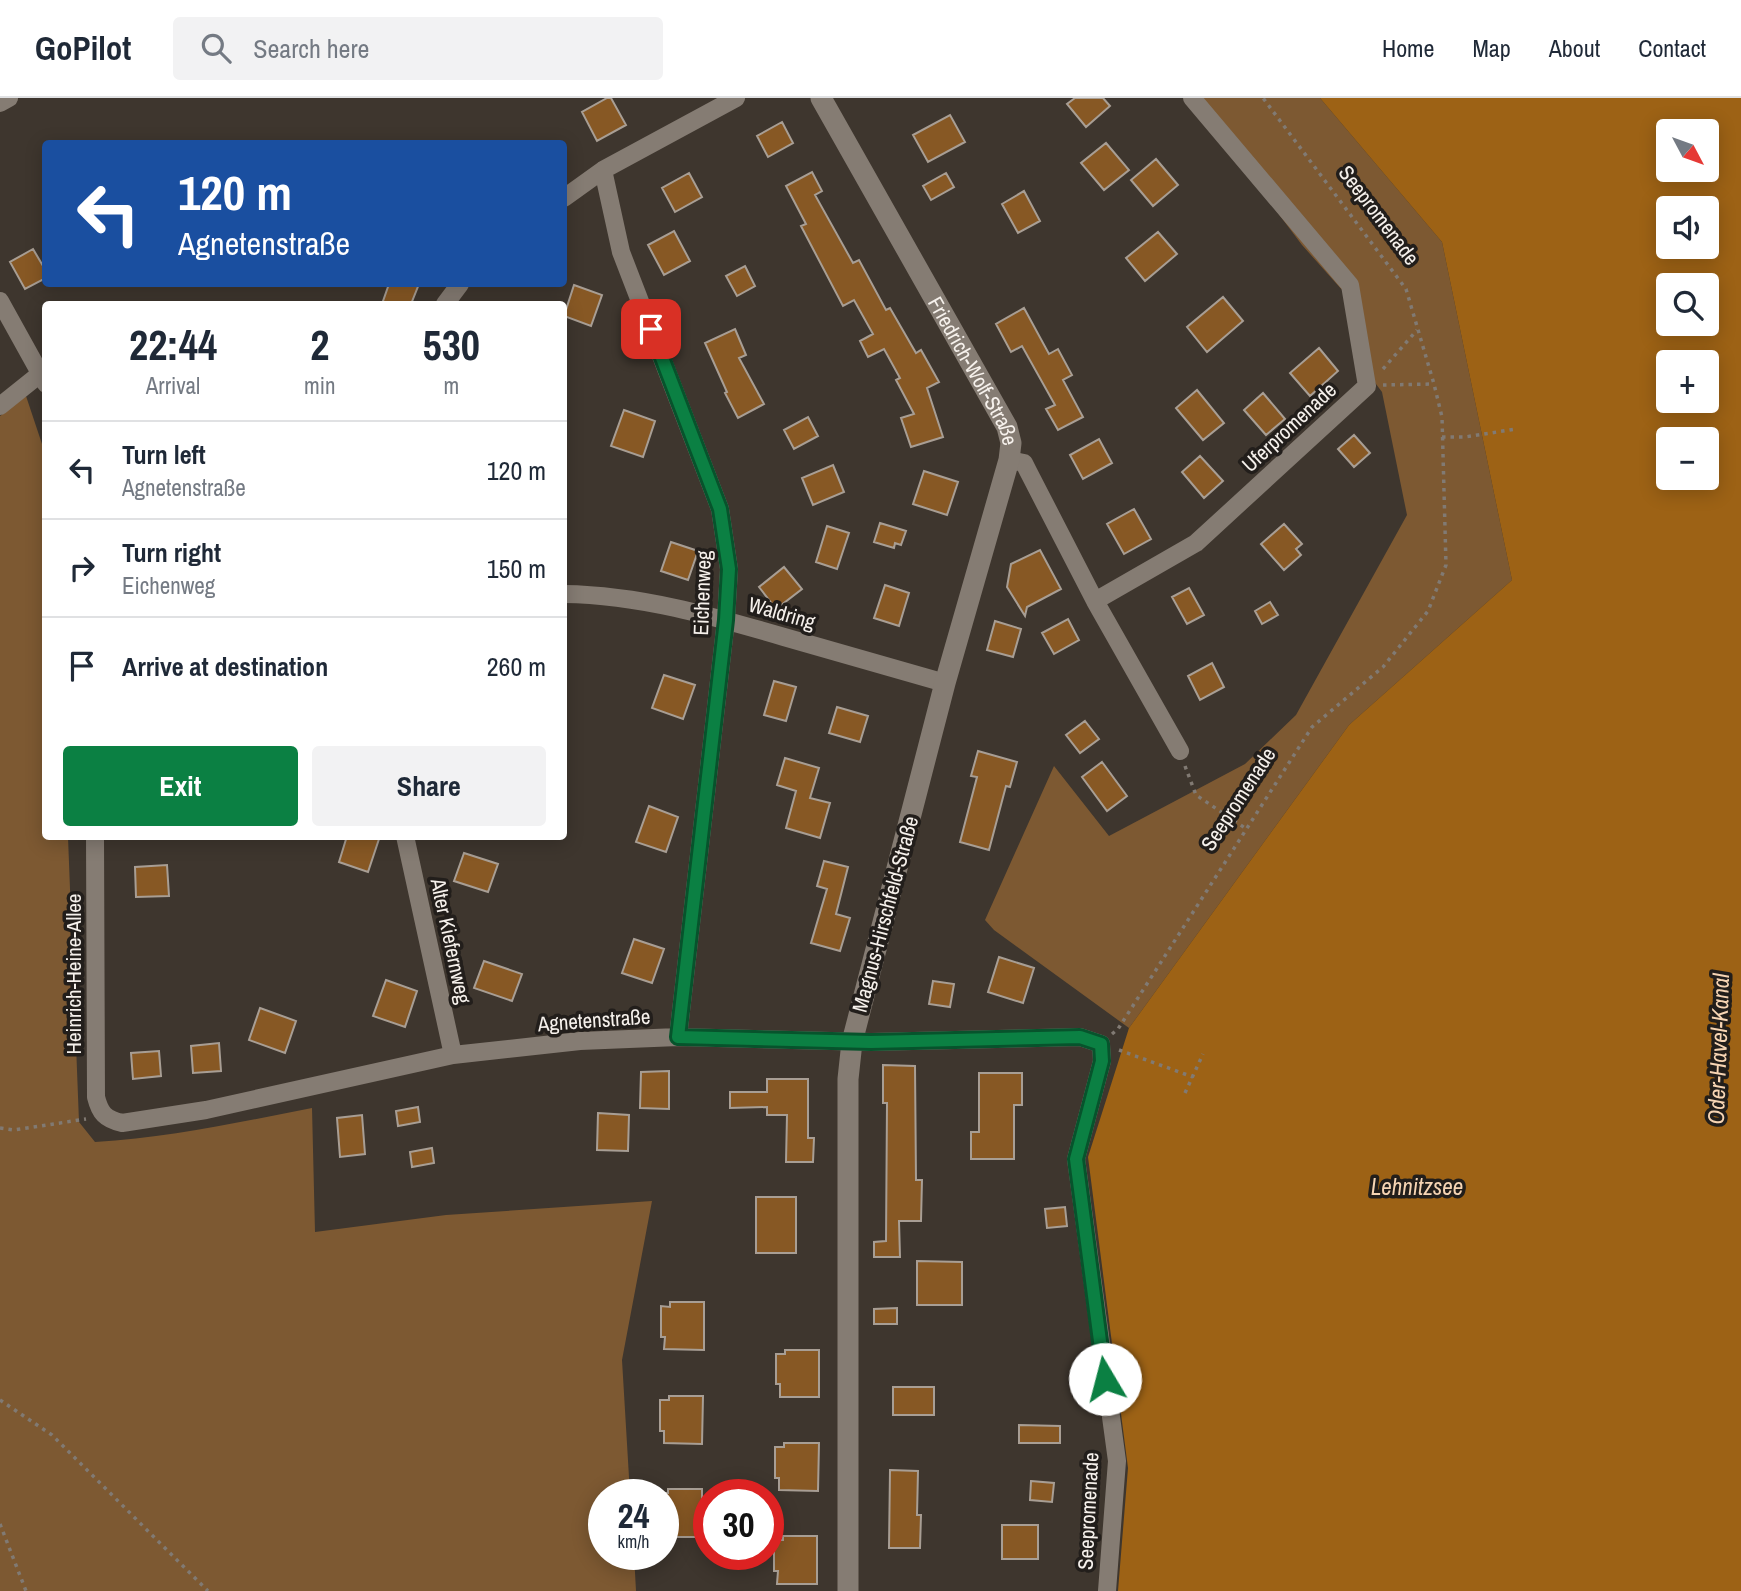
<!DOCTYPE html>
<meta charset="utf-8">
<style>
body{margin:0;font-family:"Archivo Narrow",sans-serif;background:#f2f2f3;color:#1f2937;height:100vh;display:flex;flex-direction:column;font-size:26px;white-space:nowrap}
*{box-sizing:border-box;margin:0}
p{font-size:23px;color:#747a83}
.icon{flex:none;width:38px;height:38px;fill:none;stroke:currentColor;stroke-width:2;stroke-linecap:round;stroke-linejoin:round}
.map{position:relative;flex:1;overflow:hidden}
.details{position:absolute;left:42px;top:203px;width:525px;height:539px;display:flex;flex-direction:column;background:#fff;border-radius:7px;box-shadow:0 4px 18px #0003}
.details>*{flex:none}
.banner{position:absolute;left:42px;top:42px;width:525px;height:147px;border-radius:7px;box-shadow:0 4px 18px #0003;background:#1a4fa0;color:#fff;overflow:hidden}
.needle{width:46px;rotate:131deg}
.buttons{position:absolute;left:1656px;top:21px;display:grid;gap:14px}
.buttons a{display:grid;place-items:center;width:63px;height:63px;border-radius:7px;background:#fff;box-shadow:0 4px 18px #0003;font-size:35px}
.speed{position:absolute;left:588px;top:1381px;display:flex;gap:14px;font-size:35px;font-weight:700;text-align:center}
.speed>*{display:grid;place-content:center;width:91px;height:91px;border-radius:50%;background:#fff;box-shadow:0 4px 18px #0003;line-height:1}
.speed small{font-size:18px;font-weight:400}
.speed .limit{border:10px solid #d22;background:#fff;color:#111}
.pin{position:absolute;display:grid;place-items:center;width:60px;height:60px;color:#fff;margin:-30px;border-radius:14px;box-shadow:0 4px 10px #0006}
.me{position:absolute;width:77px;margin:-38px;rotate:352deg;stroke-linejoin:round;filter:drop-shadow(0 0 5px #0008)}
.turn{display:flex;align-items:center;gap:24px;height:147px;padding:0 21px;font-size:32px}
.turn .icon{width:91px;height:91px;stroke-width:2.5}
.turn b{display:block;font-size:49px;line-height:60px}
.eta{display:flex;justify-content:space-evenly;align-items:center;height:119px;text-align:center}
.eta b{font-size:42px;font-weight:700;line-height:49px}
.button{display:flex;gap:14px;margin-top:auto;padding:14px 21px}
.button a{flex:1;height:80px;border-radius:7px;background:#0b8043;color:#fff;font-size:28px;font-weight:700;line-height:80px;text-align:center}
.button a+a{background:#f2f2f3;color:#1f2937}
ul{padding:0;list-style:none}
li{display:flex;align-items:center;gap:21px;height:98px;padding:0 21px;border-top:2px solid #e0e1e3}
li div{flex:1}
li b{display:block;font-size:26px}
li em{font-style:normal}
header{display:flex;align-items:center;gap:42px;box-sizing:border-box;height:98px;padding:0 35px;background:#fff;border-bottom:2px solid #e0e1e3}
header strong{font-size:33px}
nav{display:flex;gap:38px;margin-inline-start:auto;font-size:24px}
.search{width:490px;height:63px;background:#f2f2f3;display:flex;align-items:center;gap:18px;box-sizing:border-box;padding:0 24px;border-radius:7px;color:#747a83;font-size:26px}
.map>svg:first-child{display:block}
</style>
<header>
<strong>GoPilot</strong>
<div class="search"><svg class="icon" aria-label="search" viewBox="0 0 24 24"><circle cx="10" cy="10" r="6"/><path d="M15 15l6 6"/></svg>Search here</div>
<nav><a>Home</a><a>Map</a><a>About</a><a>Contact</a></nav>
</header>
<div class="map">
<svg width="1741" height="1493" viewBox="0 0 1741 1493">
<rect width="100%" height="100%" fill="#3e362e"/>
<!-- green -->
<path fill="#7d5932" d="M1191,0h129l122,144 70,338 -163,145 -220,303 -135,-98 -9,-10 69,-154 55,70 136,-72 51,-49 111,-200 -25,-123 -24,-32 -15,-69 -41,-46z
M26,298l19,57 1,383 22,1 11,285 16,20c74,-4 145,-20 217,-34l3,124 131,-17 206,-14 -30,159 8,134h-26v60h30l2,37h-636v-1175z"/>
<!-- water -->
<path fill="#9d6215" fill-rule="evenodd" d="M1320,0h421v1493h-623l10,-123 -40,-311 41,-129 220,-303 163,-145 -70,-338zM1668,33h38v39h-38zM1706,110v39h-38v-39zM1706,187v39h-38v-39zM1668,264h38v39h-38zM1668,341h38v39h-38z"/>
<!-- building -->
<path fill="#875824" stroke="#a89e94" stroke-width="2" d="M607,0h4l15,27 -29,16 -15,-29z
M1075,0h28l7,8 -24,21 -19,-23z
M950,17l15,27 -37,20 -15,-27z
M782,24l11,21 -25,14 -11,-21z
M1106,45l23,27 -25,20 -23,-27z
M1156,61l22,26 -25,21 -22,-26z
M812,74l10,19 -7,4 38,68 6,-3 27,50 4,-2 26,45 5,-3 18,32 -12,6 16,49 -32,10 -10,-29 13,-4 -18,-34 4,-2 -16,-29 -16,8 -8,-16 13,-7 -19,-34 -11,6 -42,-80 5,-2 -20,-38z
M689,75l13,24 -27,15 -13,-24z
M946,75l8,14 -23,13 -8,-14z
M1024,93l16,30 -22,12 -16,-29z
M674,133l16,30 -26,14 -16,-30z
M1158,134l19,22 -32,27 -19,-23z
M33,151l13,22v7l-21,11 -15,-27z
M745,168l10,20 -18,10 -11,-20z
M389,186h30l-8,20h-29z
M574,187l28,10 -11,31 -27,-10z
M1223,199l20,24 -36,31 -20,-25z
M1024,210l25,46 9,-5 14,26 -9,5 20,37 -25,13 -12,-21 9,-4 -33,-59 -11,6 -15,-28z
M735,231l11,26 -7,3 25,46 -26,14 -13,-25 2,-1 -22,-49z
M1319,250l19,23 -28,25 -20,-23z
M1197,292l27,33 -21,17 -27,-32z
M1263,295l22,26 -19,16 -22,-25z
M624,312l31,11 -12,36 -32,-11z
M808,319l10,19 -24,13 -10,-19z
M1354,337l16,18 -16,14 -16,-18z
M1099,341l13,24 -29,16 -13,-24z
M1200,358l23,25 -19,17 -22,-26z
M833,367l11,27 -31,13 -11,-27z
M924,373l34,11 -11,33 -34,-11z
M1134,411l17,30 -27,15 -17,-30z
M880,425l26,8 -5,14 -6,-2 -1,5 -20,-6z
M1284,426l18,20 -6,5 5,6 -17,15 -23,-26z
M827,428l22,7 -12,36 -21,-7z
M671,444l27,9 -10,29 -27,-9z
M1040,452l21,39 -34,18 -2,9 -18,-29 4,-23z
M784,469l18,22 -26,20 -17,-22z
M885,487l24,8 -10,33 -25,-8z
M1189,490l15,27 -17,9 -15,-27z
M1270,504l8,13 -16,9 -7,-13z
M1068,521l11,21 -25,14 -12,-21z
M995,523l26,8 -8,28 -26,-7z
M1212,565l12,24 -24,13 -12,-24z
M664,577l31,10 -12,34 -31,-11z
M774,583l22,6 -10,34 -22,-6z
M837,609l31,9 -8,26 -31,-9z
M1085,623l14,18 -19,14 -14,-18z
M978,653l39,11 -7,25 -4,-1 -17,64 -29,-8 17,-65 -6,-1z
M785,660l34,10 -9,30 20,5 -10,35 -34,-10 10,-37 -19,-6z
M1102,664l25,34 -20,15 -25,-34z
M649,708l29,11 -12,35 -30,-10z
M347,738h33l-12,36 -29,-10z
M464,755l34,11 -10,28 -34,-11z
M824,763l24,6 -12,47 14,4 -10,33 -29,-8 16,-54 -10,-3z
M167,767l2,31 -33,1 -1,-30z
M634,841l30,10 -12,34 -30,-10z
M999,859l35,11 -11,35 -35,-11z
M484,863l38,13 -10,27 -38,-13z
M386,882l31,11 -12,36 -32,-11z
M933,883l21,3 -4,23 -21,-3z
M260,910l36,13 -11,32 -36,-13z
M219,945l2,28 -28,2 -2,-27z
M159,953l2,25 -28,3 -2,-26z
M883,967l32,1 1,114h6l-1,41h-22l1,36h-26v-15l12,-1 1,-138h-4z
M669,973v38l-29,-1 1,-36z
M979,975h43v32h-8v54h-43v-27h8z
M767,981h41v59h6l-1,24h-27l1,-47h-20v-8l-37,1v-16h37z
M418,1009l2,15 -22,4 -2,-15z
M598,1015l31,2 -1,36 -31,-1z
M362,1017l3,39 -25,3 -3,-39z
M432,1050l2,15 -22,4 -2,-15z
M756,1099h40v56h-40z
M1065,1109l2,19 -20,2 -2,-19z
M917,1163l45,1v43h-45z
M670,1204h34v48l-40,-1 1,-12h-4v-31l9,1z
M897,1210v16h-23v-15z
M785,1252h34v47h-39v-13h-4v-30h9z
M893,1289h41v28h-41z
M669,1298h34l-1,48 -38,-1v-12h-4v-31h9z
M1019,1327l41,1v17h-41z
M784,1345h35l-1,48 -39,-1v-12h-4v-31h9z
M890,1372l28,1 -1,44h4l-1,33h-31z
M1031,1383l23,2 -2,19 -22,-2z
M668,1391h34v48h-39v-44h5z
M1002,1427h36v34h-36z
M783,1438h34v48h-40l1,-13h-4v-31h9z"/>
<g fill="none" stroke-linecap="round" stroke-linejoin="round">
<!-- path -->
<path stroke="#817a73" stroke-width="3.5" stroke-dasharray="3.5 5" stroke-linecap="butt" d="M1383,271l34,-39
M1383,287l51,-1
M1442,339h23l51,-8
M1185,668l11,29 49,33
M1112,936l6,-5 194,-302 71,-60 45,-56 18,-46 -4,-148 -8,-33 -28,-95 -143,-191
M1119,952l74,27
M1185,995l18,-39
M0,1030l14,2 72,-11
M0,1302l52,35 156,156
M0,1426l26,67"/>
<!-- street -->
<path stroke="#857c73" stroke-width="18" d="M0,5l9,-5
M603,72l18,82 99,257 9,60 -3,51 -48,417
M564,100l39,-28 133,-72
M0,203l46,83
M445,206l15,-20
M0,308l40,-32
M1009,362l15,3 4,8 67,130 85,150
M564,496c76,1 148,22 220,43 54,15 107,31 161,46
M1095,503l101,-58 171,-157 -17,-101 -158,-187
M95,738l1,261c4,16 9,22 26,26l84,-13 247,-55 127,-14 98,-4 193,5 209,-5 21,7 1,17 -26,98 41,302 -10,130
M405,738l48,219"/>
<!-- secondary -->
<path stroke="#857c73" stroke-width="21" id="s1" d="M821,0l186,329 4,16 -2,17 -64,223 -93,359 -4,37v512"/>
</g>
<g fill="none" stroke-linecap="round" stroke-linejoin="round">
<defs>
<path id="route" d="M651,231l69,180 9,60 -3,51 -48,417 193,5 209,-5 21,7 1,17 -26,98 29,220"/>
</defs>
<!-- route casing -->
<use href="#route" stroke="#07532c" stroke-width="18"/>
<!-- route -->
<use href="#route" stroke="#0b8043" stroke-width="12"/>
</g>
<g text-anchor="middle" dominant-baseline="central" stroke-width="7" stroke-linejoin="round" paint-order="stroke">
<!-- street labels -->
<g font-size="21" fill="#f6f1ec" stroke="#221e1b">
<text transform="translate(1379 117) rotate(53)">Seepromenade</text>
<text stroke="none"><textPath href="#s1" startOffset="313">Friedrich-Wolf-Straße</textPath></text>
<text transform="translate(1289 329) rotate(-43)">Uferpromenade</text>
<text transform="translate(702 495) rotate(-88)">Eichenweg</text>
<text transform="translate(782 515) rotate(16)">Waldring</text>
<text transform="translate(1238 701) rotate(-57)">Seepromenade</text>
<text transform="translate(885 816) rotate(-75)">Magnus-Hirschfeld-Straße</text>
<text transform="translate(451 843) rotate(78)">Alter Kiefernweg</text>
<text transform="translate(73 876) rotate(-90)">Heinrich-Heine-Allee</text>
<text transform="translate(594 922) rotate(-4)">Agnetenstraße</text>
<text transform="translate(1088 1413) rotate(-87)">Seepromenade</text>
</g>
<!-- water labels -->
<g font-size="23" font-style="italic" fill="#f7d5b4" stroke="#221e1b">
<text transform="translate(1718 951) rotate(-88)">Oder-Havel-Kanal</text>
<text x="1417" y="1088">Lehnitzsee</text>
</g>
</g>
</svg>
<div class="buttons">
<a><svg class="needle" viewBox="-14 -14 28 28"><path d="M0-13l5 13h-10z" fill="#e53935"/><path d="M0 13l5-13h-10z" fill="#747a83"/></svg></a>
<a><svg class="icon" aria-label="sound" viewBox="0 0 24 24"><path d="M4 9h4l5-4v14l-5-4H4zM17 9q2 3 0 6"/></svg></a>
<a><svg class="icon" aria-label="search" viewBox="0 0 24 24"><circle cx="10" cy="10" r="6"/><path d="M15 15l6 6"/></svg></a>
<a>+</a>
<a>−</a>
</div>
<div class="speed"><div>24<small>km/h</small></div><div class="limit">30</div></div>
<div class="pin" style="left:651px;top:231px;background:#d93025"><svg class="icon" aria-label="arrive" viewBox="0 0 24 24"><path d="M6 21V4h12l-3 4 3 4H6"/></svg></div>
<svg class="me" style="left:1105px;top:1281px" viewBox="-20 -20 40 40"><circle r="19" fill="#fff"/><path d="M0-13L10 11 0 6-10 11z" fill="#0b8043"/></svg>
<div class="banner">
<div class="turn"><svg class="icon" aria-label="left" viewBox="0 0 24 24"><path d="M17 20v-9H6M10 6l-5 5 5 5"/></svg><div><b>120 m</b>Agnetenstraße</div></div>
</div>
<section class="details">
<div class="eta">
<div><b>22:44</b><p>Arrival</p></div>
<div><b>2</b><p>min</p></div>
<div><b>530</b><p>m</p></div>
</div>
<ul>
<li><svg class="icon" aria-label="left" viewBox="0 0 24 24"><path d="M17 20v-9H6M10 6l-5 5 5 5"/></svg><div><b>Turn left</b><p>Agnetenstraße</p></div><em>120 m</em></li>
<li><svg class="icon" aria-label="right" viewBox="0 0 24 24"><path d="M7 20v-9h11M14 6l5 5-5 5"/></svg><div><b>Turn right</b><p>Eichenweg</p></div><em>150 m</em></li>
<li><svg class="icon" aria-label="arrive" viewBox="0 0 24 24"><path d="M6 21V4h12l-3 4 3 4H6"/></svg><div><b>Arrive at destination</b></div><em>260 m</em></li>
</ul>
<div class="button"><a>Exit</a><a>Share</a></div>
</section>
</div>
